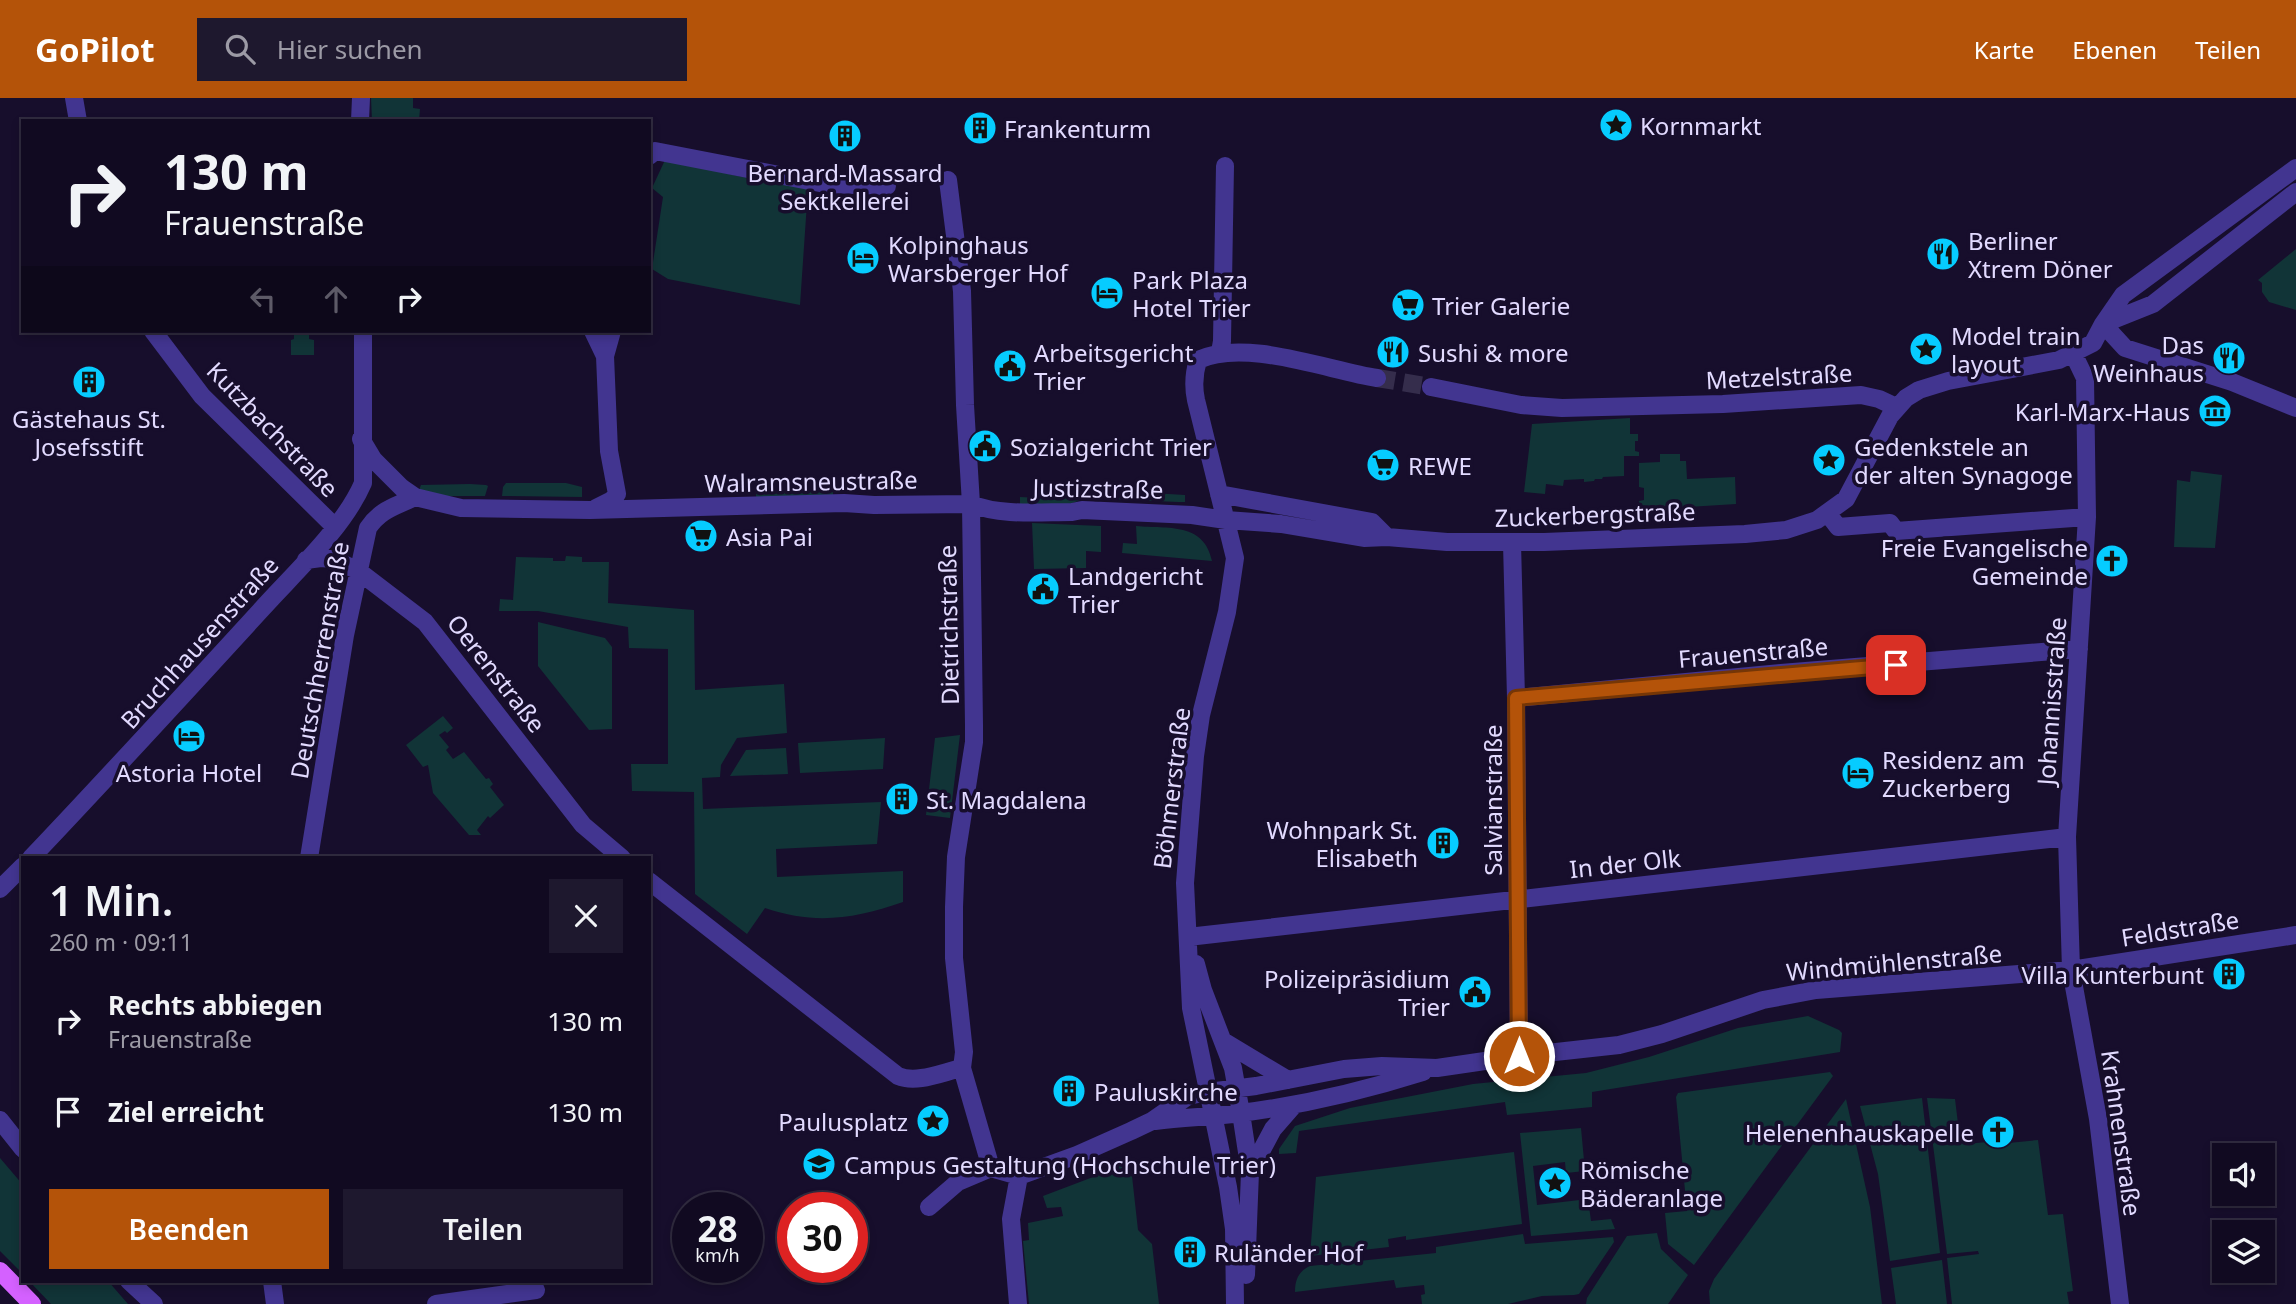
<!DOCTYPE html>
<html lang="de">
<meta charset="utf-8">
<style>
body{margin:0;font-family:"Noto Sans",sans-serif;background:#1e182e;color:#f1f3f6;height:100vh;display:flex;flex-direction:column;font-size:26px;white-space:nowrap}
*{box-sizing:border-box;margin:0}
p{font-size:23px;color:#9c9aa5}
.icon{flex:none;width:38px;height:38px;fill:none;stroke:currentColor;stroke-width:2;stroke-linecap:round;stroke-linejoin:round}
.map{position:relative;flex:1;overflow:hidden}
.panel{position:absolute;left:21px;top:758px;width:630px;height:427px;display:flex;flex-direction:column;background:#110a21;border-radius:0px;box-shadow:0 4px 10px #0003,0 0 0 2px #302b3f}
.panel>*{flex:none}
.hud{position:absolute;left:21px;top:21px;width:630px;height:214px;border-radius:0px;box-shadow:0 4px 10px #0003,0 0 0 2px #302b3f;background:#110a21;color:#f1f3f6;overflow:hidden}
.fabs{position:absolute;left:2212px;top:1045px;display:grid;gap:14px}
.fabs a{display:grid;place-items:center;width:63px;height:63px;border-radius:0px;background:#110a21;box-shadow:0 4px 10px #0003,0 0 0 2px #302b3f;font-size:35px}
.speed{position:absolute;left:672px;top:1094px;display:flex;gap:14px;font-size:35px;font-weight:700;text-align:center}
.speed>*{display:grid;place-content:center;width:91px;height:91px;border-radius:50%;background:#110a21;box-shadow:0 4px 10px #0003,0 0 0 2px #302b3f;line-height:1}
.speed small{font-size:18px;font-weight:400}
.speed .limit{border:10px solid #d22;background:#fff;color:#111}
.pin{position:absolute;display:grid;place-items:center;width:60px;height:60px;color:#fff;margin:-30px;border-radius:14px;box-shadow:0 4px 10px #0006}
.me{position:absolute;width:77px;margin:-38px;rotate:0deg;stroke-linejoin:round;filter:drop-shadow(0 0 5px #0008)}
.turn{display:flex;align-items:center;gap:24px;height:147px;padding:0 28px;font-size:32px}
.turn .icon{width:91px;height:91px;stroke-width:2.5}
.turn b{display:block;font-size:49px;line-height:60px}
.lanes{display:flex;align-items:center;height:66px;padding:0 28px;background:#0003;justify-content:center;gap:35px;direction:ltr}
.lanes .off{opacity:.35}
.round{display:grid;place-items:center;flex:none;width:74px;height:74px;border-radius:0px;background:#1e182e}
.headline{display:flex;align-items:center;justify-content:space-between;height:119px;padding:0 28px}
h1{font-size:42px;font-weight:600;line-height:52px}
.button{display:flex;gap:14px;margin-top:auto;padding:14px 28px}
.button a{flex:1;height:80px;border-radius:0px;background:#b45309;color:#fff;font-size:28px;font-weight:600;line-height:80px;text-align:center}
.button a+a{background:#1e182e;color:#f1f3f6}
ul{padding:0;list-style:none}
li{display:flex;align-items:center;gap:21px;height:91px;padding:0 28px}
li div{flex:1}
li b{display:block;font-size:26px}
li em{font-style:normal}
header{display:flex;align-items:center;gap:42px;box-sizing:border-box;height:98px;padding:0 35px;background:#b45309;color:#fff}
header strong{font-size:33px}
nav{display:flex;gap:38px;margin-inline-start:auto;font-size:24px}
.search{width:490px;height:63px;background:#1e182e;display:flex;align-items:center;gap:18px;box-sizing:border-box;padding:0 24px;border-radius:0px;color:#9c9aa5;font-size:26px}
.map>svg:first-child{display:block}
</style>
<header>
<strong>GoPilot</strong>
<div class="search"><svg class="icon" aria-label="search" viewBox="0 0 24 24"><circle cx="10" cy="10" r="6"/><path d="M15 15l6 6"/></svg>Hier suchen</div>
<nav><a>Karte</a><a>Ebenen</a><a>Teilen</a></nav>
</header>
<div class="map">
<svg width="2296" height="1206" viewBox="0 0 2296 1206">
<rect width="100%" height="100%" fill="#170e2c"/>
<!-- green -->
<path fill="#113437" d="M371,0h42v10l7,1 -1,12h-47z
M665,62l73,16 70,12 -8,117 -132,-26 -16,-10 11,-72 -11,-9z
M2296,151v61l-27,-8 -7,-10v-9l-4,-3z
M294,233h15v8l5,1v15h-23v-15l3,-1z
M1630,320v16h8v7h-3v10l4,1v4h-15v20l-21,1 -1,2h-7l-1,2 -10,1v-3l-20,1 -1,6 -17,-2 -1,10 -21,-2 8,-68z
M1660,356h20v7h6l1,18 48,-2 1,27 -48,3v11l-55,2v-13h6v-6l5,-1v-12l-5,-1v-24l21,-1z
M2191,373l31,4 -7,73 -41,-1 3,-67 13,2z
M506,385h60l16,4v10l-80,-1 1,-9z
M470,386l16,1 2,1 -3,10h-42l-24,-6 2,-5z
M833,390v9h-77v-5l3,-2z
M1085,391l100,6v7h-7l-92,-4 -22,8h-44v-9l38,2z
M1032,425l69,3v26l-15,-1v17l-52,1z
M1136,428c32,3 68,-4 76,35l-90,-8 1,-10 14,1z
M566,458l16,1v5h27l-1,41 86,7 1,80 89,-6 3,49 -50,5 -16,27 -1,12 -18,1 1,31 178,-7 -4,42 -101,5 1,28 126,-6v31c-49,17 -88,23 -138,6l-18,26 -52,-40 -1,-102 -62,-1 -1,-27h37v-115l-39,-1 -1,-21 -90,-16h-39l1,-12 13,1 3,-43 37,1v3h12z
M538,524l67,16 7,9v82l-23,1 -51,-64z
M443,618l10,12 -6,5 -2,-2 -6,4 10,12 -3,3 7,9 11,-7 22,27 3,-1 4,6 -3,3 14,18 -14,13 -2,-2 -11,14 4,5h-12l-36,-42 -5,-28 -5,2 -17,-22z
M960,637l-10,83 -24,-3 9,-77z
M885,640l-2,31 -83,4 -2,-30z
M786,650l2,26 -58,2 16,-26z
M1808,918l31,14 3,3 -2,19 -248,40v15l-85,8 -2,-13 -206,29 -3,22 -17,1v-5l16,-23 55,-18 123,-24 113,-11 63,-16 89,-29z
M1830,974l3,4 -139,189 -26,-21 -3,-31 22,-2 -11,-114 2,-4z
M1922,1000l18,155 -50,8 -12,-87 -18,-68z
M1927,1000l28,1 5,41 6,4 21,-2 1,3 50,-5 10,75 15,-1 10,77 -6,1 2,12h-117l-5,-46 32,-4 -1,-3 -31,3z
M1846,1001l24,108 12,97h-172l-1,-13 5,-12z
M1581,1030l4,43 -19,2 -1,-11 -32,4 4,39 51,-6 3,22 20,-2 4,10 -84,7 -11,-103z
M1514,1054l8,72 -116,16v-4l-18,3 1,8 -79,9 6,-79z
M0,1060l23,27v89l-23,-23z
M1130,1060l8,72 14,14 7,60h-130l-6,-63 6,-1 -1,-17 35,-7 -2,-9 -14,1 -4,-12 66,-25z
M1657,1135l4,16 27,26 -20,29h-82l1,-6 40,-62z
M1523,1136l2,10 88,-7 1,5 -35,52 -5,1 -32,1 -34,8h-86l-1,-9 4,-1 -1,-9 -28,3 -2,-8 -99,12c0,-13 4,-21 15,-26l126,-13v-6z
M1942,1162l5,44h-51l-5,-36z
M29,1183h79l20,23h-77z"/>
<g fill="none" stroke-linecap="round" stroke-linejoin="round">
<!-- minor-tunnel -->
<path stroke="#352d4c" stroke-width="18" stroke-dasharray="18 9" stroke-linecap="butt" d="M1377,280l54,9"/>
<!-- minor -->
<path stroke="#423590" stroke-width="18" d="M74,0l4,23
M360,23l1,-23
M649,58l6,-5 170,33 62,2
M948,82l14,111 3,114 6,99 3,221v17l-18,115 -2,50v51l10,94 -2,16 29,100
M2103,226l50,-20 143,-112
M2103,226l22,24 107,34 64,26
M153,233l49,65 133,131
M593,233l12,25
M1220,254l2,-11 3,-175
M2073,255l12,25 2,139 -20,320 4,133 27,149 22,185
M1431,289l90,18 41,3 161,-4 138,-9 18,4 17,8
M361,341l12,20 29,29 13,9 46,11 129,2 254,-7 30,2 97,-1c30,12 68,8 101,8l10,-2 110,5 34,5 55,4 83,14 23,-1 60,5h97l201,-8 41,-4 31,-10 29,-21 44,-83 16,-18 13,-8 29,-9 111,-21 34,-17 10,-19 20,-29 173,-127
M1219,396l153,28 15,15
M596,410l16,-8 5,-6 -8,-43 -4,-95 7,-25
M1828,416l10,13 52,-4 6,8 191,-14
M1512,445l4,155 3,358
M306,462l15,-2 11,1 25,11 68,52 158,203 39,33
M1516,600l265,-25 298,-24
M31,760c77,-81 153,-164 229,-247 34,-38 83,-82 103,-128v-152
M309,760l36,-223 23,-107c13,-19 27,-21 47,-31
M649,783l249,195c19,8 45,-4 64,-8
M0,791l23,-23
M1188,839l879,-100
M1196,866l7,26 30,78 8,45 9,59 -4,103
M1223,943l65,39
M0,1022l23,29
M1155,1023c29,-4 57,-4 86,-8 62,-8 122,-22 182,-41
M991,1070l28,8 58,-21 54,-24 21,-10 36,-25 20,-4 48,-6 88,-17 38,-3 55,2 82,-12 100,-11 43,-11 101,-34 53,-10 255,-20 225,-35
M1250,1074l23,-43 20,-23
M929,1109l29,-25 33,-14
M129,1183l25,23
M272,1183l3,23
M436,1206l100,-14
M1018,1206l-7,-85 8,-43
M1235,1206l-1,-75 -6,-42 -37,-179 -6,-125 10,-127 6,-41 26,-103 8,-54 -39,-158c-3,-14 -2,-27 2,-40 47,-22 129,10 179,18"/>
<!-- major -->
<path stroke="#d461ff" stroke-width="18" d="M0,1173l32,33"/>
</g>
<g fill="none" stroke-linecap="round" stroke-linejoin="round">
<defs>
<path id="route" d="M1519,958l-3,-358 380,-33"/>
</defs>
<!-- route casing -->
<use href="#route" stroke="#753606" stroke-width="18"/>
<!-- route -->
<use href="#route" stroke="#b45309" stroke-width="12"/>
</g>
<!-- icons -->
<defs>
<symbol id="sight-disc" viewBox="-11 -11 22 22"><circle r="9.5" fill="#06ccff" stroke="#170e2c"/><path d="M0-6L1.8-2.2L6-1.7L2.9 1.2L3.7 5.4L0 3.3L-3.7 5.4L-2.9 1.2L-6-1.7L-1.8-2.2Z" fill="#111"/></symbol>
<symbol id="building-disc" viewBox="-11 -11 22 22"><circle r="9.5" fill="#06ccff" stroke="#170e2c"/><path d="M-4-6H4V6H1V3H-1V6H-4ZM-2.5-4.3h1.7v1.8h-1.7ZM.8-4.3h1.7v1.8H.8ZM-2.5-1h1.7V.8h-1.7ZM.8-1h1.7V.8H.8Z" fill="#111"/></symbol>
<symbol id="restaurant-disc" viewBox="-11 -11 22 22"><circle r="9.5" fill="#06ccff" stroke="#170e2c"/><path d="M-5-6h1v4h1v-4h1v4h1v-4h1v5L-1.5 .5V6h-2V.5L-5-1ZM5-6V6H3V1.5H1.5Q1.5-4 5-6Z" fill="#111"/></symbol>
<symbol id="hotel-disc" viewBox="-11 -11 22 22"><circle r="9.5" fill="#06ccff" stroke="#170e2c"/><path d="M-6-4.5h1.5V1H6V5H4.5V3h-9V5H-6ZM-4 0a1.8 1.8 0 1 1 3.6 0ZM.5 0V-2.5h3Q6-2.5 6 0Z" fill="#111"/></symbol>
<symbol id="supermarket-disc" viewBox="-11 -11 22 22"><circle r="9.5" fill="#06ccff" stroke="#170e2c"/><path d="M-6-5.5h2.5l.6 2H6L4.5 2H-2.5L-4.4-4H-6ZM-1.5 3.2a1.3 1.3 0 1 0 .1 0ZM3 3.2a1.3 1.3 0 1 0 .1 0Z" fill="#111"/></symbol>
<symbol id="civic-disc" viewBox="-11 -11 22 22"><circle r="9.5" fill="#06ccff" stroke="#170e2c"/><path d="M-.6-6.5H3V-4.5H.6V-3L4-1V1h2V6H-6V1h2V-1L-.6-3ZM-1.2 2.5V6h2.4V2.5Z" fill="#111"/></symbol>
<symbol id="museum-disc" viewBox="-11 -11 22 22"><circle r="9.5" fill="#06ccff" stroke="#170e2c"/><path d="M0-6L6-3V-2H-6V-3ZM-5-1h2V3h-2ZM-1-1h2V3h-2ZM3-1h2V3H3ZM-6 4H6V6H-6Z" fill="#111"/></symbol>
<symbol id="church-disc" viewBox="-11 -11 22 22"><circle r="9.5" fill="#06ccff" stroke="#170e2c"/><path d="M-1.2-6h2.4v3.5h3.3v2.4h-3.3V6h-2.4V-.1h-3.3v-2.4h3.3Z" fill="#111"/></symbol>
<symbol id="university-disc" viewBox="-11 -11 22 22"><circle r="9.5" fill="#06ccff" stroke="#170e2c"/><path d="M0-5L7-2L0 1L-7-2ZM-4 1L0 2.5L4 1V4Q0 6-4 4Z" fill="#111"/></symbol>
</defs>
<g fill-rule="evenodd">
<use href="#sight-disc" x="1597" y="8" width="38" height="38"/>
<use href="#building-disc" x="961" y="11" width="38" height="38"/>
<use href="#building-disc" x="826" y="19" width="38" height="38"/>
<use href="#restaurant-disc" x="1924" y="137" width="38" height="38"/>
<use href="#hotel-disc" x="844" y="141" width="38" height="38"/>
<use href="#hotel-disc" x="1088" y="176" width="38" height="38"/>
<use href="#supermarket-disc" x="1389" y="188" width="38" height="38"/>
<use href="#sight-disc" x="1907" y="232" width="38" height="38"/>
<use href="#restaurant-disc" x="1374" y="235" width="38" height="38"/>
<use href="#restaurant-disc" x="2210" y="241" width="38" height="38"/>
<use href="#civic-disc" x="991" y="249" width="38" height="38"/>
<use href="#building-disc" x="70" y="265" width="38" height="38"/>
<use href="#museum-disc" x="2196" y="294" width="38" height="38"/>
<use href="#civic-disc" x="966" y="329" width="38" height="38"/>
<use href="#sight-disc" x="1810" y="343" width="38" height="38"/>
<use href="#supermarket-disc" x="1364" y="348" width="38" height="38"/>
<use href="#supermarket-disc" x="682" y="419" width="38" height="38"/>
<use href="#church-disc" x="2093" y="444" width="38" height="38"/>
<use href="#civic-disc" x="1024" y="472" width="38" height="38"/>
<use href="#hotel-disc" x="170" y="619" width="38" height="38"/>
<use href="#hotel-disc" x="1839" y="656" width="38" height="38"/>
<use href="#building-disc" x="883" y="682" width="38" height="38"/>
<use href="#building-disc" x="1424" y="726" width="38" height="38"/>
<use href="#building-disc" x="2210" y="857" width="38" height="38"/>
<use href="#civic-disc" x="1456" y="875" width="38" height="38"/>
<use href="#building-disc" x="1050" y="974" width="38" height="38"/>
<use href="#sight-disc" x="914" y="1004" width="38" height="38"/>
<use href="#church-disc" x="1979" y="1015" width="38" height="38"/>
<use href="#university-disc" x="800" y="1047" width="38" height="38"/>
<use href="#sight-disc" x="1536" y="1066" width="38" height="38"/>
<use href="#building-disc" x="1171" y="1135" width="38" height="38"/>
</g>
<g text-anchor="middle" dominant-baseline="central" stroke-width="7" stroke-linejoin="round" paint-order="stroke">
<!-- poi labels -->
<g font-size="24" fill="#e2daff" stroke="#170e2c" text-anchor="start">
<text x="1640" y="27">Kornmarkt</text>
<text x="1004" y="30">Frankenturm</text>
<text x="845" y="74" text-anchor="middle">Bernard-Massard<tspan x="845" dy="28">Sektkellerei</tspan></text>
<text x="1968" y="142">Berliner<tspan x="1968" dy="28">Xtrem Döner</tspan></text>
<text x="888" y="146">Kolpinghaus<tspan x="888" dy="28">Warsberger Hof</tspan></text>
<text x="1132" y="181">Park Plaza<tspan x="1132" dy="28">Hotel Trier</tspan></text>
<text x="1432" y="207">Trier Galerie</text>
<text x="1951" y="237">Model train<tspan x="1951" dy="28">layout</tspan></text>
<text x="2204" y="246" text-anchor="end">Das<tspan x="2204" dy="28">Weinhaus</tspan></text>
<text x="1034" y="254">Arbeitsgericht<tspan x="1034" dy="28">Trier</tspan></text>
<text x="1418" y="254">Sushi &amp; more</text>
<text x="2190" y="313" text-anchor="end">Karl-Marx-Haus</text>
<text x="89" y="320" text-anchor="middle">Gästehaus St.<tspan x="89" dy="28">Josefsstift</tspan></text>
<text x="1010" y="348">Sozialgericht Trier</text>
<text x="1854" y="348">Gedenkstele an<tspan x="1854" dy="28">der alten Synagoge</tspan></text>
<text x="1408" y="367">REWE</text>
<text x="726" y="438">Asia Pai</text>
<text x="2088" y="449" text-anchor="end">Freie Evangelische<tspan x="2088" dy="28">Gemeinde</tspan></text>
<text x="1068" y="477">Landgericht<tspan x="1068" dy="28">Trier</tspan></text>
<text x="1882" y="661">Residenz am<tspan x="1882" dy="28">Zuckerberg</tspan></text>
<text x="189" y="674" text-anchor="middle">Astoria Hotel</text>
<text x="926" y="701">St. Magdalena</text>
<text x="1418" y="731" text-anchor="end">Wohnpark St.<tspan x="1418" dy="28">Elisabeth</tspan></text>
<text x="2204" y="876" text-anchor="end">Villa Kunterbunt</text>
<text x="1450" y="880" text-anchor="end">Polizeipräsidium<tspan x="1450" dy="28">Trier</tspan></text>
<text x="1094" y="993">Pauluskirche</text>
<text x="908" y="1023" text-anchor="end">Paulusplatz</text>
<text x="1974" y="1034" text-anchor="end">Helenenhauskapelle</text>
<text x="844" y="1066">Campus Gestaltung (Hochschule Trier)</text>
<text x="1580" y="1071">Römische<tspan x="1580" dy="28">Bäderanlage</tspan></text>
<text x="1214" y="1154">Ruländer Hof</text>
</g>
<!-- street labels -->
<g font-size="24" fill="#e2daff" stroke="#170e2c">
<text transform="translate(1779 278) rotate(-3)">Metzelstraße</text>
<text transform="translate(273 331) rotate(46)">Kutzbachstraße</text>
<text transform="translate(811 383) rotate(-1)">Walramsneustraße</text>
<text transform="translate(1098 390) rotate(1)">Justizstraße</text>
<text transform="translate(1595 416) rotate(-2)">Zuckerbergstraße</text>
<text transform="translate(948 527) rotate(-91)">Dietrichstraße</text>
<text transform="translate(199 544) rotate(-48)">Bruchhausenstraße</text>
<text transform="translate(1753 554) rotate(-5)">Frauenstraße</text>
<text transform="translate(319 562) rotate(-80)">Deutschherrenstraße</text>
<text transform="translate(497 575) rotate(52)">Oerenstraße</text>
<text transform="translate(2051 603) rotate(-86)">Johannisstraße</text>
<text transform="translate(1171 690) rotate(-83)">Böhmerstraße</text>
<text transform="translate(1492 702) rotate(-90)">Salvianstraße</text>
<text transform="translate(1625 765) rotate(-6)">In der Olk</text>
<text transform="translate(2180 830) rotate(-9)">Feldstraße</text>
<text transform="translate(1894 864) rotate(-5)">Windmühlenstraße</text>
<text transform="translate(2122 1035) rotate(82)">Krahnenstraße</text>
</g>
</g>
</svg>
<div class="fabs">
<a><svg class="icon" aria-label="sound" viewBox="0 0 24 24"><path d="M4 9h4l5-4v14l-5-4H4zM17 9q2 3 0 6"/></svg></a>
<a><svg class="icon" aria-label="layers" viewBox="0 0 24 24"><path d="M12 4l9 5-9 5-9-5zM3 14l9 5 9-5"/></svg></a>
</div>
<div class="speed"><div>28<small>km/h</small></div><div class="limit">30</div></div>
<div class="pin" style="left:1896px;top:567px;background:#d93025"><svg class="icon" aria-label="arrive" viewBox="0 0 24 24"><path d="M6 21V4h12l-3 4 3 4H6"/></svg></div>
<svg class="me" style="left:1519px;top:958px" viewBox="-20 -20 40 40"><circle r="17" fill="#b45309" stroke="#fff" stroke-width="3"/><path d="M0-11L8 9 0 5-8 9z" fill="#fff"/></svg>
<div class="hud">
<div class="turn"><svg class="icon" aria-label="right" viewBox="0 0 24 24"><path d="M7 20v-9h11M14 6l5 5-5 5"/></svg><div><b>130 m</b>Frauenstraße</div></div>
<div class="lanes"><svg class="icon off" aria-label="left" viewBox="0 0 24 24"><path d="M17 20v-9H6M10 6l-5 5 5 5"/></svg><svg class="icon off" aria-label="ahead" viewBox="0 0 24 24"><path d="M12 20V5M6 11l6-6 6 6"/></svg><svg class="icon" aria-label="right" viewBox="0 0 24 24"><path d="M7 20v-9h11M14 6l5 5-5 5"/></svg></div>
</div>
<section class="panel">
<div class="headline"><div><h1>1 Min.</h1><p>260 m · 09:11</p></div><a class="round"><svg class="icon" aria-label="close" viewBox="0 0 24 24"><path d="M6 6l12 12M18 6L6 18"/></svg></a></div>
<ul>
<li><svg class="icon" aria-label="right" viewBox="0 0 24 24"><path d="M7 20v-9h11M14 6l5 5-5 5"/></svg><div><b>Rechts abbiegen</b><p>Frauenstraße</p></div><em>130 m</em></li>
<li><svg class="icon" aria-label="arrive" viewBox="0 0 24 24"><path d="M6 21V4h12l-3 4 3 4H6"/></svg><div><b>Ziel erreicht</b></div><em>130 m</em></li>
</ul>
<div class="button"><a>Beenden</a><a>Teilen</a></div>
</section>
</div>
